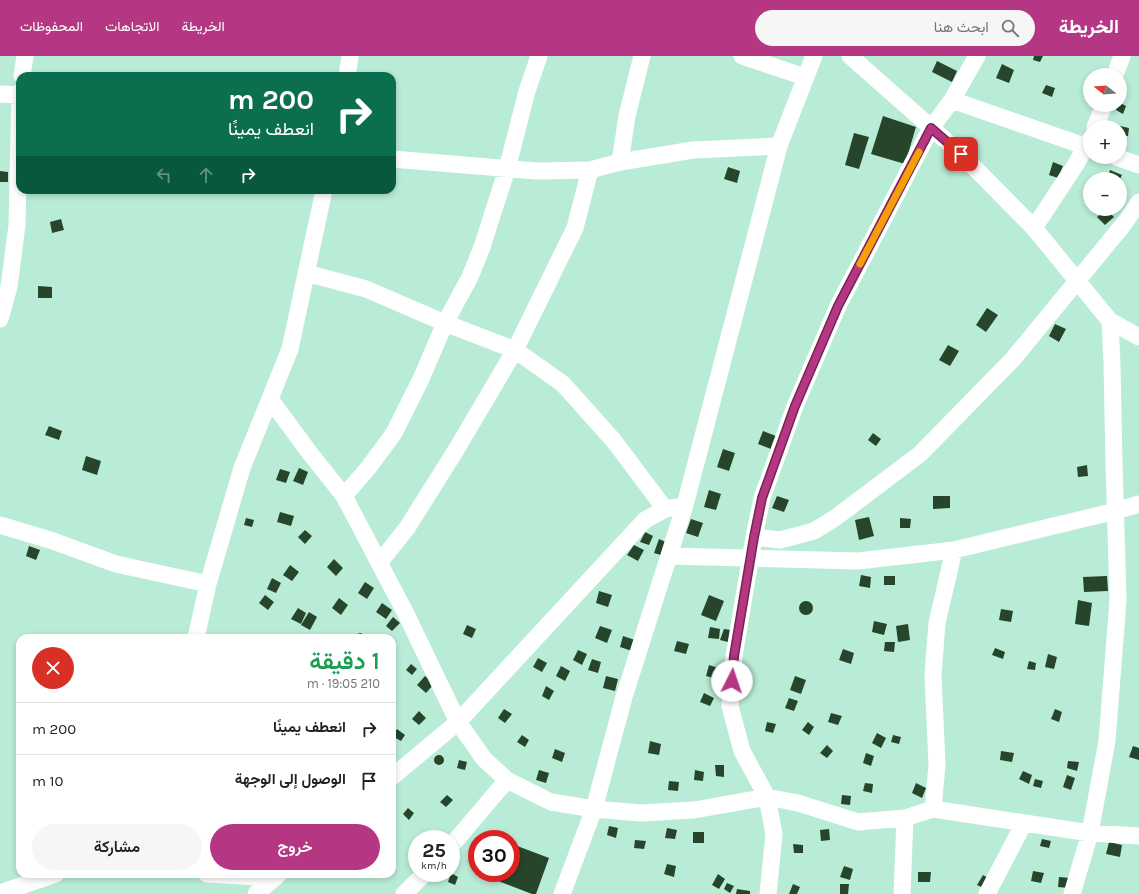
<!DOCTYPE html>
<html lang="ar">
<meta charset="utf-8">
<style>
body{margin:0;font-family:Karla,Vazirmatn,sans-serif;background:#f6f6f6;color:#222;direction:rtl;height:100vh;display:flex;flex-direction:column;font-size:15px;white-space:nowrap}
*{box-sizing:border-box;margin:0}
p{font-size:13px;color:#767676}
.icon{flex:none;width:22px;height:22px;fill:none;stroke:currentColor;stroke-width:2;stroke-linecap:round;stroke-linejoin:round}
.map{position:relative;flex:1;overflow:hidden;direction:ltr}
.details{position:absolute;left:16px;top:578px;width:380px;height:244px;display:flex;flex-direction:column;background:#fff;border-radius:12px;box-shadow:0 2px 6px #0003;direction:rtl}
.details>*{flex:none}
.hud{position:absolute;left:16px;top:16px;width:380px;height:122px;border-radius:12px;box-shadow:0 2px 6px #0003;direction:rtl;background:#0b6e4f;color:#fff;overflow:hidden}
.needle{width:26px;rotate:287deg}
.tools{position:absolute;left:1083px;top:12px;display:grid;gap:8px}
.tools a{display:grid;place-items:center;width:44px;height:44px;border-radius:50%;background:#fff;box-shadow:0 2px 6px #0003;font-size:20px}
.speed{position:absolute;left:408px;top:774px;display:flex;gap:8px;font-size:20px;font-weight:700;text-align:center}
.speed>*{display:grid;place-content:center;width:52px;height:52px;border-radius:50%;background:#fff;box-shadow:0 2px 6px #0003;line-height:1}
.speed small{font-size:10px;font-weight:400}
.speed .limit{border:6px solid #d22;background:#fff;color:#111}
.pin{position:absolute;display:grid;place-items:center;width:34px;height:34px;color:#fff;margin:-17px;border-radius:8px;box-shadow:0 2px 6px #0006}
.me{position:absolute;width:44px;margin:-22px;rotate:4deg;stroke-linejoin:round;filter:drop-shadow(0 0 3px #0008)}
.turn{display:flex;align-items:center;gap:14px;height:84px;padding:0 16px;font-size:18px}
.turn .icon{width:52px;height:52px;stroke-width:2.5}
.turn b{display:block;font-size:28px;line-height:34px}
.lanes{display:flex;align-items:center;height:38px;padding:0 16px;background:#0003;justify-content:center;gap:20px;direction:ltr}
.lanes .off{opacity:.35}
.round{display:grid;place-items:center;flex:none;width:42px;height:42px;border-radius:21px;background:#f6f6f6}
.summary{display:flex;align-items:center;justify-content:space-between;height:68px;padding:0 16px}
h1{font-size:24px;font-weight:600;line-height:30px;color:#1e9e55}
.action{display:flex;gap:8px;margin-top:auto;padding:8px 16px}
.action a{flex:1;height:46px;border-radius:24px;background:#b53682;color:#fff;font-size:16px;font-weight:600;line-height:46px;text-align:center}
.action a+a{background:#f6f6f6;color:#222}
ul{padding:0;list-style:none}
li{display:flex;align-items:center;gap:12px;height:52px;padding:0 16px;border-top:1px solid #e0e0e0}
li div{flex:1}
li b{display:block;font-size:15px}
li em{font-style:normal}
header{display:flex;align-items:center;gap:24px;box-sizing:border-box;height:56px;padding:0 20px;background:#b53682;color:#fff}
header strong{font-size:19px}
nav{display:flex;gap:22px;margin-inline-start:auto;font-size:14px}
.search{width:280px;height:36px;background:#f6f6f6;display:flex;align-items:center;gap:10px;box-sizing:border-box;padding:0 14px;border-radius:22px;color:#767676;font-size:15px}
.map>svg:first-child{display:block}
</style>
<header>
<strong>الخريطة</strong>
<div class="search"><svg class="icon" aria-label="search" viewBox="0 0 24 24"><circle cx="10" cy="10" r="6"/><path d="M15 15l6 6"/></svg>ابحث هنا</div>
<nav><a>الخريطة</a><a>الاتجاهات</a><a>المحفوظات</a></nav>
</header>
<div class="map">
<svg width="1139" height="838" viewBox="0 0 1139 838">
<rect width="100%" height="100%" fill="#b9ecd7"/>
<!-- building -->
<path fill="#26452a" d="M1034,0h9l-3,6 -7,-2z
M937,5l20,10 -5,11 -20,-10z
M1002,8l12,6 -5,13 -13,-5z
M1046,29l9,3 -3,9 -10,-4z
M1120,47l6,3 -3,8 -7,-4 2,-5h2z
M883,60l33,11 -11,37 -34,-10z
M1120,70l9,2 -1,8 -8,-1z
M854,77l15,4 -10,32 -14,-4z
M1053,106l10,4 -5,12 -9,-3z
M728,111l12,4 -3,12 -13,-4z
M1110,114l12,5 -2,4 -13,-1z
M0,115l8,1v10h-8z
M1106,153l8,8 -9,8 -8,-8z
M61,163l3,11 -12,3 -2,-11z
M38,230l14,1v11h-14z
M987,252l11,7 -12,17 -10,-7z
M1055,268l11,5 -7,13 -10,-6z
M948,289l11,6 -9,15 -11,-6z
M49,370l13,5 -3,9 -14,-5z
M763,375l13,5 -5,13 -13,-5z
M873,377l8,6 -5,7 -8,-6z
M723,393l12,4 -6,18 -12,-4z
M86,400l15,5 -4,14 -15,-5z
M1087,409l1,11 -10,1 -1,-10z
M299,412l9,4 -5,13 -10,-4z
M280,413l10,3 -4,11 -10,-3z
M709,434l12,4 -5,16 -12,-3z
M777,440l12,4 -5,12 -12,-4z
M933,440h17v12l-17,1z
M280,456l14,4 -3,10 -14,-4z
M869,461l5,19 -15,4 -4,-20z
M246,462l8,2 -2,7 -8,-2z
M900,462l11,1 -1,9h-10z
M691,463l12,4 -5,14 -12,-4z
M305,474l7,6 -7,8 -7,-7z
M645,476l8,4 -4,9 -9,-3z
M659,483l9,4 -4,13 -10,-3z
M634,489l10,5 -6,11 -11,-6z
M29,490l11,4 -4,10 -10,-4z
M334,503l9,9 -7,8 -9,-9z
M290,509l9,7 -7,9 -9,-6z
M861,519l10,2 -1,11 -11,-2z
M884,520h11v9h-11z
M1107,520l1,15 -24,1 -1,-15z
M272,522l9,5 -5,10 -9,-4z
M365,526l9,6 -7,11 -9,-6z
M599,535l13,4 -4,12 -12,-4z
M265,539l9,7 -6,8 -9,-7z
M709,539l15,6 -8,20 -15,-6z
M339,542l9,7 -7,10 -9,-7z
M1078,544l14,3 -3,23 -14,-2z
M799 552a7 7 0 1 1 14 0a7 7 0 1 1-14 0Z
M382,547l10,7 -6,9 -10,-7z
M298,552l8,5 -5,11 -10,-5z
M1001,553l12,2 -2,11 -12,-2z
M309,556l8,5 -7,13 -9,-5z
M393,561l7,6 -8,8 -6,-5z
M874,565l13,3 -3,11 -12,-3z
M908,568l2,16 -12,2 -2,-16z
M467,569l9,4 -4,9 -9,-4z
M600,570l12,4 -5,13 -12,-5z
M710,571l10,2 -1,10 -11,-1z
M724,573l7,1 -3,12 -8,-2z
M361,577l5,5h-12l3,-4z
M623,580l12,4 -3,11 -12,-4z
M677,585l12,3 -3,10 -12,-3z
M885,586h10l-1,10 -10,-1z
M995,592l10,4 -2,7 -11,-4z
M843,593l11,4 -3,11 -12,-4z
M578,594l9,4 -5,11 -9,-5z
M1048,598l9,3 -3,12 -9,-2z
M538,602l9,5 -5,9 -9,-5z
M592,603l9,3 -3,11 -10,-3z
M1029,605l7,2 -1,7 -8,-1z
M411,608l6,5 -5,6 -6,-5z
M709,609l9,3 -4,10 -8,-2z
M561,610l9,5 -5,10 -9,-5z
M425,620l9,8 -8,9 -9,-8z
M606,620l12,3 -3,12 -12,-3z
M795,620l11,4 -5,14 -11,-4z
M546,630l8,5 -5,9 -7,-4z
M704,637l10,5 -4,8 -10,-4z
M789,642l9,3 -4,10 -9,-3z
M504,653l8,5 -7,9 -7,-5z
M1055,653l7,3 -3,10 -8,-3z
M419,655l7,7 -7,7 -7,-6z
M831,657l11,3 -4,9 -10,-3z
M767,666l9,2 -3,9 -8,-2z
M808,666l6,5 -5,8 -7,-5z
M397,673l8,6 -4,6 -9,-5z
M877,677l9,5 -5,10 -9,-5z
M522,679l7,5 -4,7 -8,-5z
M893,679l8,2 -2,7 -8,-2z
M650,685l11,3 -2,11 -11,-2z
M827,689l6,6 -6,7 -7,-5z
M1133,690l6,2v12l-10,-3z
M555,693l10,4 -3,9 -10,-4z
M1001,695l13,2 -2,9 -12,-2z
M866,697l8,3 -3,10 -8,-3z
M434 704a5 5 0 1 1 10 0a5 5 0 1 1-10 0Z
M459,704l8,2 -2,8 -8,-2z
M1068,705l11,1 -2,9 -10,-3z
M715,709h9v12l-8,-1z
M539,714l10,3 -3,10 -10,-3z
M695,714l9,2 -1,9 -9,-1z
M1023,715l9,4 -3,9 -10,-5z
M1067,719l8,3 -4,12 -8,-3z
M1035,723l8,2 -2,7 -8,-2z
M669,725l10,1 -1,9 -10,-1z
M865,727l8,1 -1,9 -9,-2z
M916,727l10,5 -4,10 -10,-5z
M447,739l6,5 -7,7 -6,-5z
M842,739l9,1 -1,9 -9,-1z
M408,752l6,5 -5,7 -6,-6z
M609,770l9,2 -2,10 -9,-3z
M667,772l10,2 -2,9 -10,-1z
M829,773l1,11 -9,1 -1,-11z
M693,776h11v11h-11z
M1042,783l9,2 -2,7 -9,-2z
M635,784l11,1 -2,8 -10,-1z
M1109,786l13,3 -2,12 -14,-3z
M512,788l37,14 -13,36h-4l-34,-13 4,-8h9v-25z
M793,788l10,1v8h-9z
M667,808l9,2 -2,11 -10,-3z
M844,810l9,3 -3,11 -10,-3z
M1033,815l11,2 -3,10 -10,-2z
M918,816h13l-1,10h-12z
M451,817l7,4 -3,8 -7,-3z
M718,818l7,5 -6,10 -7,-4z
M983,819l7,4 -4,10 -9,-4z
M1059,821l11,1 -1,10 -11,-1z
M727,827l7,3 -4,7 -6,-4z
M793,828l7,3 -3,7h-8z
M840,828h9l-1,10h-8z
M737,833l13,2v3h-14z"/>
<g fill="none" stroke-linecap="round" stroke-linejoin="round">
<!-- minor -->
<path stroke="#fff" stroke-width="17" d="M742,0l63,21
M850,0l111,98 73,74 76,93 29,16
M1115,19l7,-19
M22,20l3,-20
M347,20l3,-20
M0,38l20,1
M952,44l138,48
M1095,71l9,-22
M1116,101l23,8
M392,103l145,12 53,-1 30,-8 73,-12 86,-4
M620,106l7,-46 15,-60
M1034,172l42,-64 14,-25
M306,217l60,16 79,34 70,27 48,34 51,57 51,68
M0,263l9,-32 8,-62 3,-133
M270,343l39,53 35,44 61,116 53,110 26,37 23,21 44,22 43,7 47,4 53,-3 73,-13 31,6 60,19 47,-4 28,-9 157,24 49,3
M344,440l25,-29 25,-34 27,-54 24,-56 25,-46 12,-30 25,-78 20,-78 12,-35
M0,469l53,16 63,23 92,20
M754,481l26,3 34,-9 21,-13 85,-64 93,-95 110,-134 16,-23
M669,500l189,5 96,-11 162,-39 23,-7
M379,507l28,-35 49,-78 59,-100 60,-122 15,-58
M196,582l12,-54 34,-116 48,-119 34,-159
M392,721l66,-55 187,-202 20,-11 11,-2
M933,753l4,-44 -4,-90 4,-52 17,-73
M451,790l56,-66
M207,818l68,4
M0,837l56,-19
M256,838l23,-20
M404,838l21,-21
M562,838l32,-85 30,-112 61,-192 94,-359 35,-90
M768,838l6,-60 -7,-37 -25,-46 -12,-45 4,-50 20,-119 8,-39 33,-92 43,-100 93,-178 21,-28 25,-44
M902,838l3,-76
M987,838l37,-71
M1072,838l18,-61 17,-92 11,-141 -4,-138 -2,-99 -2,-42"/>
</g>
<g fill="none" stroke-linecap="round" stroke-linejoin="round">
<defs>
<path id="route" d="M732,625l2,-25 20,-119 8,-39 33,-92 43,-100 93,-178 30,26"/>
</defs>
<!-- route casing -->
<use href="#route" stroke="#762354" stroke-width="10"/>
<!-- route -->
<use href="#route" stroke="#b53682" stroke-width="7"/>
<!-- slow -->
<path stroke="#f59e0b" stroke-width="7" d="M860,208l59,-112"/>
</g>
</svg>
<div class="tools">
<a><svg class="needle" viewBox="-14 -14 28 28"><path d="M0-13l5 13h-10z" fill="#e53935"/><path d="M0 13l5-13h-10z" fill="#767676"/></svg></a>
<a>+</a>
<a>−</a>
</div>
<div class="speed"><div>25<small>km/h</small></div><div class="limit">30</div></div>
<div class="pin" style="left:961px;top:98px;background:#d93025"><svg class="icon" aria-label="arrive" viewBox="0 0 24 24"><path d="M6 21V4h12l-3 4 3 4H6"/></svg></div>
<svg class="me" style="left:732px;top:625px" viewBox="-20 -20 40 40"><circle r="19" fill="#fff"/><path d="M0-13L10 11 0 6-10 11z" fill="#b53682"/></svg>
<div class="hud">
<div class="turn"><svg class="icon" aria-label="right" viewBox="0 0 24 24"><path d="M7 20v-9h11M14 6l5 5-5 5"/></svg><div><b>200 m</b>انعطف يمينًا</div></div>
<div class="lanes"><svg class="icon off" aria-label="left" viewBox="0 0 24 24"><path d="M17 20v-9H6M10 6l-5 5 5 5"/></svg><svg class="icon off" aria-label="ahead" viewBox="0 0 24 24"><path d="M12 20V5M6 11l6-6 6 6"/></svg><svg class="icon" aria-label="right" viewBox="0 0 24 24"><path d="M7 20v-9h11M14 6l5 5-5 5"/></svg></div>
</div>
<section class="details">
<div class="summary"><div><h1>1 دقيقة</h1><p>210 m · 19:05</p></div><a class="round" style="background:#d93025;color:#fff"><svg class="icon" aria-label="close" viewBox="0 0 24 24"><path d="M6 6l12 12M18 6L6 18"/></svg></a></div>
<ul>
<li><svg class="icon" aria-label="right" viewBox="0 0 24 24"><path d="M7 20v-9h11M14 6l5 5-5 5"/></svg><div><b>انعطف يمينًا</b></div><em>200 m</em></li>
<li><svg class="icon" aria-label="arrive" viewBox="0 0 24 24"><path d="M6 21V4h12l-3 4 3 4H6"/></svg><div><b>الوصول إلى الوجهة</b></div><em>10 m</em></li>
</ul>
<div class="action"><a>خروج</a><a>مشاركة</a></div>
</section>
</div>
